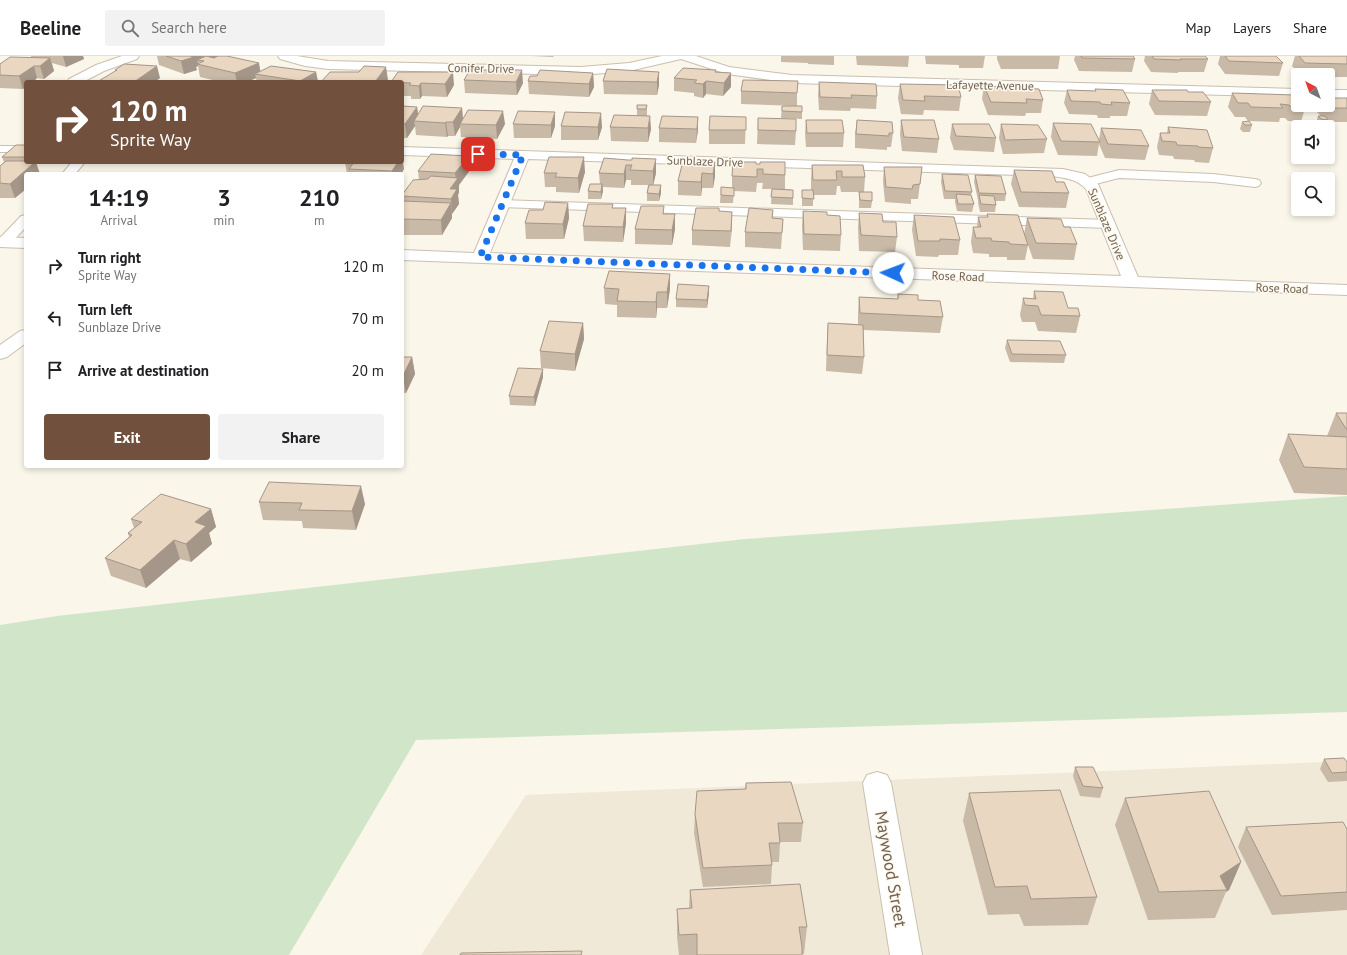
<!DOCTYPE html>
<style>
body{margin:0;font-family:"PT Sans",sans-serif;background:#f2f2f2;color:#202124;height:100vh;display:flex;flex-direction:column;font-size:15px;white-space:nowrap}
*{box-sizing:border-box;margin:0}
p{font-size:13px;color:#757577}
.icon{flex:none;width:22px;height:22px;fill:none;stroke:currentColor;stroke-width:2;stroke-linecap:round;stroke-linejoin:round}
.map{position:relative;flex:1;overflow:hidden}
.sheet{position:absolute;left:24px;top:116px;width:380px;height:296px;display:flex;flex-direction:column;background:#fff;border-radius:4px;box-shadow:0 2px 6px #0003}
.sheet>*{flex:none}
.banner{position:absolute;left:24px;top:24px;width:380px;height:84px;border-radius:4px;box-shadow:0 2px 6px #0003;background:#71503e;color:#fff;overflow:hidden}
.needle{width:26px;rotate:319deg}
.tools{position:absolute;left:1291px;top:12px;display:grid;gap:8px}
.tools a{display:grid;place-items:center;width:44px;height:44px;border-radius:4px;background:#fff;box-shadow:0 2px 6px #0003;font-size:20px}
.pin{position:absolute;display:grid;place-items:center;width:34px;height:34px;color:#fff;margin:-17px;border-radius:8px;box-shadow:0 2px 6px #0006}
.me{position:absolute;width:44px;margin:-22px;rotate:272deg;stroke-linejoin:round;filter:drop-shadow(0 0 3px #0008)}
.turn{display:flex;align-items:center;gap:14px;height:84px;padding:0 20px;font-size:18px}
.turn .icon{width:52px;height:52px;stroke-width:2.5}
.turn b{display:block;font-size:28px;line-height:34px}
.eta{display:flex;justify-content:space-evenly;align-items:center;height:68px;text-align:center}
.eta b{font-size:24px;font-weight:800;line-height:28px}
.primary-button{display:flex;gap:8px;margin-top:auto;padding:8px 20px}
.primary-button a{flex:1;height:46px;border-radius:4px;background:#71503e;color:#fff;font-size:16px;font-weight:800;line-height:46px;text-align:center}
.primary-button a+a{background:#f2f2f2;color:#202124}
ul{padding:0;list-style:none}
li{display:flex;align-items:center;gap:12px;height:52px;padding:0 20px}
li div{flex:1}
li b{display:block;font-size:15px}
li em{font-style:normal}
header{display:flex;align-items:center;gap:24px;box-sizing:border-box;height:56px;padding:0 20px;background:#fff;border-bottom:1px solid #e0e0e0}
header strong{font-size:19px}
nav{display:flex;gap:22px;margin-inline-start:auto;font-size:14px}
.search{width:280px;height:36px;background:#f2f2f2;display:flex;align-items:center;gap:10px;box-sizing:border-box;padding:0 14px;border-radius:4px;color:#757577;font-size:15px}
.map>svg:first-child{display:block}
</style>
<header>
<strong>Beeline</strong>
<div class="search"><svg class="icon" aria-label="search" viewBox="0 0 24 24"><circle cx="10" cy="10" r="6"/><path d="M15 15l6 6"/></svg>Search here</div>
<nav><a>Map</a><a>Layers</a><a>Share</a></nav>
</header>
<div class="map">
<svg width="1347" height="899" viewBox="0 0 1347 899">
<rect width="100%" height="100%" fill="#faf6e9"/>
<!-- residential -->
<path fill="#f1e9d8" d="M1347,705v194h-926l105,-160z"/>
<!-- green -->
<path fill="#d1e6c9" d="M1347,440v216l-931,28 -127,215h-289v-330l57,-9 688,-77z"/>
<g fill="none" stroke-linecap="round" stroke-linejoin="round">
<defs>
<path id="lane" d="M0,90h26v6h-26z
M72,106h13l-10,12h-13z
M1119,114l94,4 42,5 4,1 2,3 -2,3 -4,1 -42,-5 -94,-4 -31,8 -4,-1 -2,-3 2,-3z
M502,144l607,20 5,1 1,3 -1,3 -5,1 -611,-21 -2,-3 2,-3z
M26,159v12l-17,18h-9v-7l21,-22z"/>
<path id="street" d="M122,0h17l-2,3 -33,12 -21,11h-15l1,-3 27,-14z
M278,0h19l31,5 253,6 48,-4 33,-7h34l33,11 63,8 506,14v8l-506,-14 -65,-9 -46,-15 -52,12 -48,4 -253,-6 -23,-3 -25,-7z
M1328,34h19v8h-19z
M402,91l661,22 22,5 13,10 40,93 209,8v10l-945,-35v-10l72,3 40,-94 -112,-4zM528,103l524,17c13,2 25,3 34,13l35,87 -631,-23z
M0,181l26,1v10l-26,-1z
M26,274v13l-19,14 -7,2v-14l20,-14z
M877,716l10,3 4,8 31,172h-32l-27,-172 4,-8z"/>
</defs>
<!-- lane casing -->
<use href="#lane" stroke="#cbbfb0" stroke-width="2"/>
<!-- street casing -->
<use href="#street" stroke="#cbbfb0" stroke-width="2"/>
<!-- lane -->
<use href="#lane" fill="#fff" fill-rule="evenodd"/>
<!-- street -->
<use href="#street" fill="#fff" fill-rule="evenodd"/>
</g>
<!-- wall -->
<path fill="#c9b9a7" d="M31,0h52l1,3 -18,8 -14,-4 2,8 -10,8 -7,-1 -4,4h-7l-3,7 -23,-1v-24l31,-6z
M157,0h70l33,15 56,1 2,10h-61l-1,-4 -9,4h-26l-21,-5 -2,-11 -2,1 1,3 -13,4 -25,-9z
M532,0h22l-1,1z
M781,0h53v9l-26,-1v-1l-27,-1z
M856,0h53l-1,11 -51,-2z
M925,0h60l-2,12h-24v-3l-33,-1z
M997,0h63l-2,13h-57l-4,-10z
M1075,0h58l2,3 -3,13 -53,-1 -5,-11z
M1145,0h60l3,3 -4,13h-26v1l-27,-1 -7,-11z
M1220,0h56l7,7 -4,13 -54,-2 -7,-10z
M1295,0h52v21h-19v-2h-28l-8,-9z
M470,14l53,13 -6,12 -52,-2 -1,-13z
M398,16l56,13 -7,12 -25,-1 -2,3h-9v-3h-9v-14z
M659,16v13l-2,10 -53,-1 -1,-13z
M716,16l15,1v14l-8,9 -17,-2 -3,4 -9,-2v-3l-20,-2v-13z
M593,17l1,14 -5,10 -60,-3 -1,-13z
M819,26l58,14 -1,13 -25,-1 -1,3 -31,-1 -1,-15z
M900,28l61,13 -2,14 -35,-1 -1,5 -22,-1 -3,-16z
M984,30l34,2 25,12 -2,13h-15l-1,3 -37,-1 -6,-16z
M1095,33l35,14 -3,13h-17v2h-12l-1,-3 -28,-1 -5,-11 3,-13 28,1z
M1152,34l36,2 23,10 -4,14 -52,-1 -6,-11z
M741,35l56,2v13l-56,-2z
M1232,37l73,15 -4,14 -13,-1 -3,-3h-5l-1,4 -31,-1 -3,-4h-10l-7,-10z
M1347,42v24h-19l-2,5 -7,-1 -3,-3 2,-7h3l-5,-5 2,-6h10z
M637,49h10v10l4,14 -3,13 -37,-1 -1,-14 27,-12z
M402,50l15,1 1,8 44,-7 1,10 42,6 -8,15 -36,-2 -1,-10 -5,9h-7l-1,1 -31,-2 -1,-9 -8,12h-5z
M782,50l20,6v7l-21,-1z
M555,56v14l-4,12h-37l-1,-14z
M698,61v13l-2,13 -37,-1v-14z
M746,61l-1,27h-36v-14z
M758,62l38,13 -1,14 -38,-1z
M806,64l38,13 -1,14h-37l-1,-13z
M857,64l36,13 -2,14h-4v3l-32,-2v-14z
M901,64l38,19 -2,14 -35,-2 -2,-17z
M1242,66l10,3 -2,7h-7l-3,-3z
M1053,67l46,17 2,-12 48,18 -4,14 -40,-2 -6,-14 -2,12 -39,-1 -7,-18z
M952,68l44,14 -2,14 -40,-2 -4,-12z
M1001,68l46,15 -3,14 -41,1 -4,-16z
M561,70l41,1 -4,13h-37z
M1168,71l45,21 -4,15 -14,-1 -1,-2 -20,-1 -1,-3 -14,-1 -2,-8 3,-14h7z
M26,89v44l-11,9h-15v-32l4,-4 -2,-5z
M469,100l1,14 -11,15v7l-1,3 1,9 -7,10v4l-10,17h-40v-40l17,-15 -1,-9z
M632,102l24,15 -3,12 8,8 -2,8h-12v-8l1,-8h-17v-5h-5l-2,8 -21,-1v4l-2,8h-13v-8l12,-7 -1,-11 33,-13z
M345,106h57l2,7 -3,5h-54z
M715,106v14l-2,12h-11l-1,8 -23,-1v-14z
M756,108h4l25,11v14l8,1v15l-22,-1 1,-15h-10l1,-6h-6l-1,9 -22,-1 -1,12h-13l1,-16 11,1v-12z
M812,109h51l2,12 -1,15 8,9 -1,7h-12v-16h-18l-1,-6h-3l-1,9h-23v11h-11v-16h9v-11z
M884,111h38l-4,32h-7v5l-26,-2 -2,-20z
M1014,114l42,12 13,11 -3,15 -47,-1 -8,-23z
M585,116l-6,21 -23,-1v-5h-11l-1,-14z
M942,118l30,18 -1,3 3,9 -2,8 -15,-1 -2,-9v-3h-11l-3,-17z
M975,119l31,19 -1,7h-10l1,4 -1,7h-15l-2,-9v-3l-4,-18z
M568,147l1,15 -5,21h-38l-1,-16 18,-13z
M613,152h13v15l-3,19 -39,-1 -1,-15z
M773,154l-1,8 11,1 -2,30 -36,-2v-15z
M803,155l24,4 14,20 -1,16 -37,-1 -1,-24z
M719,156h13l-2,35 -38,-2v-15z
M859,157l38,24 -2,15 -36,-1 -1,-23z
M987,158l41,31 -3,15h-18v-3h-18v-3l-16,-1 -2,-11 2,-15h4l1,-10h9z
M914,159l46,25 -2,15h-19l-1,2 -22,-1 -4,-26z
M1027,162l37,9 13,17 -3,16 -41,-1 -9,-25z
M635,173h40l-3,16 -37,-1z
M670,218v15l-3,19h-10l-1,10 -39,-1v-12l-12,-1 -1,-16z
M709,230l-2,22 -31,-1v-8z
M1034,235l34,17 12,8 -4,17 -38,-2 -3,-9h-13l-2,-7 3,-17 10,1z
M898,238l20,6 25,17 -3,16 -77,-3 1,27 -2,17 -36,-3 1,-32 1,-16 30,1v-11l1,-16 38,2z
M583,267l1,16 -9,32 -34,-3 -1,-17z
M1007,284l59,15 -2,8 -54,-1 -5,-14z
M402,301h10l3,17 -9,19h-4z
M543,313v8l-8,29 -25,-1 -1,-9z
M1336,357h11v82l-53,-2 -15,-33 9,-26 39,2z
M282,410h14l-1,2 -13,-1z
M259,446l106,2 -9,26 -53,-2 -1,-7 -39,-1z
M211,453l5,18 -7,6 3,11 -21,18 -11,-3 -34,29 -35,-12 -6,-18 24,-21 -1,-4 6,-5 -3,-9z
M1324,703l23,3v19l-19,1 -8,-13z
M1075,711l28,21 -3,10 -20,-2 -7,-20z
M746,727l57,40 -2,19h-21l-1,20h-7v3l-1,19 -68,3 -9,-54 1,-19 50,-25z
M969,737l128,104 -9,28 -64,1 -5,-12 -31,1 -25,-94z
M1125,742l116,64 -12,28 -3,2 -11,26 -67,2 -33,-95z
M1246,771l101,2v81l-75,5 -34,-68z
M690,834l117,37 -3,27h-2v1h-123l-2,-18v-28l12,-1z"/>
<!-- shaded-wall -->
<path fill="#a49688" d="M63,0h20l1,3 -18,8z
M189,0h36l-21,5 -7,-1 1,4h-1l1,2 -2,1 1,3 -13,4 -3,-13z
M50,2l4,13 -10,8 -4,-13z
M259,7l2,12 -6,-1 1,4 -9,4h-10l-2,-9z
M34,10l3,12 -4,4h-7v5l-3,2 -4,-13z
M157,10l3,12 -5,4h-21z
M386,11l2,13 -1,2h-12z
M522,14l1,13 -6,12 -1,-13z
M316,16l2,10h-17l-1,-1z
M453,16l1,13 -7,12 -2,-13z
M659,16v13l-2,10v-13z
M593,17l1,14 -5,10v-13z
M731,17v14l-8,9 1,-13z
M706,25v13l-3,4v-14z
M421,27l1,13 -2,3 -1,-13z
M417,51l2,13 -5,1 1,5 -8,12 -2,-14z
M462,52l1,13 -3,3v3l-5,9 -2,-14z
M503,55l2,13 -8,15 -1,-14z
M555,56v14l-4,12v-13z
M601,57l1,14 -4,13v-13z
M650,60l1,13 -3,13v-14z
M698,61v13l-2,13 1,-14z
M446,66l2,14 -1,1 -2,-14z
M402,99l2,14 -3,5h-9v-3l6,-9h4z
M469,100l1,14 -11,15v7l-1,3 1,9 -7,10 -1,-15 -1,-10 6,-8 -1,-8z
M584,101l1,15 -6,21 -1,-15z
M656,103v14l-3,13v-15z
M31,106h5l4,12h-14v15l-11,9 -5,-14z
M715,106v14l-2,12v-14z
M626,109v15l-2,8v-14z
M702,117v15l-1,8v-14z
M602,128l1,7 -2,8v-7z
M661,129v8l-2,8v-7z
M451,147l1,15 -10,17 -1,-15z
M568,147l1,15 -5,21 -1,-15z
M626,152v15l-3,19v-15z
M732,156v15l-2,20 1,-16z
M675,158v15l-3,16v-15z
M670,218v15l-3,19v-16z
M709,230v8l-2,14v-8z
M657,236v16l-1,10v-16z
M583,267l1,16 -9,32v-17z
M412,301l3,17 -9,19 -3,-17z
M543,313v8l-8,29 -1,-9z
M361,430l4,18 -9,26 -4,-19z
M211,453l5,18 -7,6 3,11 -21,18 -5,-18 9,-22z
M174,484l6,19 -34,29 -6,-18z
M1241,806l-12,28 -3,2 1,-2 -7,-14z"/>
<!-- building -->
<path fill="#ead7c2" stroke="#a49688" d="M166,0h24l4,1 -13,4z
M206,0l8,2 4,-2h9l32,7 -24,10 -38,-9 7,-3 -7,-1z
M1081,0h52l2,3 -53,-1z
M1152,0h53l3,3h-28l1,1 -27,-1z
M1225,0h51l7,7 -54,-2z
M1299,0h48v8l-42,-1z
M10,1l40,1 -10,8h-6l-15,10 -19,-1v-11z
M124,8l33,2 -23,16h-37l20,-12h-2z
M271,10l45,6 -16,9 -45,-7z
M364,10l22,1 -11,15h-54l9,-10h29z
M683,12l33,2 -1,2 16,1 -7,10 -18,-2 -3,3 -9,-1 3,-3 -23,-2z
M607,13l52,3 -2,10 -54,-1z
M470,14h52l-6,12 -52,-2z
M540,14l53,3 -4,11 -61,-3 2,-5h7z
M398,16h55l-8,12 -24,-1 -2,3 -10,-1 2,-2 -20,-1z
M743,24l55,1 -1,12 -56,-2z
M819,26l57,2 1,12 -26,-1 1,3 -32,-1z
M900,28l58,1 3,12 -37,-1 1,5 -22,-1z
M984,30l33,1 1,1 21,1 4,11 -17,-1 1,4 -36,-1z
M1095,33l28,1 7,13 -19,-1 1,3 -11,-1 -1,-2 -29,-1 -4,-11 29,1z
M1152,34h35l1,2h15l8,10 -52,-1z
M1232,37l63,2 3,4v6h5l2,3h-13l-3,-3 -9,-1 3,4 -32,-1 -3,-4h-10z
M1328,42h19v10h-18l-2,-3h1z
M637,49h10l-1,4h-9z
M402,50l15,1 -12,17h-3z
M423,50l39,2 -9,14h-7l-1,1 -31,-2z
M782,50h20v6l-20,-1z
M468,54l35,1 -7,14 -36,-1z
M518,55l37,1 -4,13 -38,-1z
M565,56l36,1 -3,14 -37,-1z
M614,59l36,1 -2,12 -38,-1z
M662,60l36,1 -1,12 -38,-1z
M710,60l36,1v13h-37z
M1318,60h7l3,4 -7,-1z
M758,62l38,1v12l-38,-1z
M806,64h36l2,13h-37z
M857,64l35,2 1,11h-4v3l-33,-2z
M901,64h33l5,19 -35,-2z
M1249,65l3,4h-7l-3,-3z
M1053,67l38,1 9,18 -39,-1z
M952,68h37l7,14 -40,-2z
M1001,68l37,1 9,14 -42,1z
M1168,71l39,3 6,18 -15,-1v-1l-21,-1 -1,-3 -14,-1 -2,-8h10z
M1101,72l40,2 8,16 -41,-2z
M16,89h10v12h-24z
M431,98l38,2 -14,17 -37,-2z
M549,101h35l-6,21 -23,-1 2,-4h-13z
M604,102l24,2h4v-2l24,1 -3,12 -23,-1 2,-5h-6l-2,9 -25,-1z
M6,105h20v1h9l-25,22 -10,-1v-17z
M683,105l32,1 -2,12 -11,-1 -1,9 -23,-1z
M351,106h47l-6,9 -43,-2 5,-7z
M733,106h23v2h4v-2h25v13l-22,-1v-5h-6v8l-25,-1z
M812,109h51l2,12h-23v-6h-6l1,9h-24z
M884,111h38l-2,17 -7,1 -1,4 -26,-2z
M1014,114l38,1 4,11h8l5,11 -48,-1z
M120,117l15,1h-17z
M942,118l26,1 4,17 -27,-1z
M975,119l26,1 5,18 -27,-1z
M431,120l27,2 -8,11h7l-6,10 -49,-3v-1l11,-15 15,-1z
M590,128h12l-1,8 -13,-1z
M649,129h12l-2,9 -12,-1z
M721,131l13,1v8l-13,-1z
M772,133l21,1v8l-22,-1z
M802,134h11l1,9 -12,-1z
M859,136h13v9l-12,-1z
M956,138l15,1 3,9h-16z
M979,139l15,1 2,9 -15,-1z
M403,145l48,2 -10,17 -39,-1v-16z
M545,146l23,1 -5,21 -38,-1 4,-13h14z
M588,148h25l-1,4h14l-3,19 -40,-1z
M641,150h23l-1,8h12l-3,16 -37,-1z
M696,152h23v3l13,1 -1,19 -39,-1z
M749,152l24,2 -1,8 11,1 -1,14 -37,-1z
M803,155l24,1v3l13,1 1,19 -37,-1z
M859,157l23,1 1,8h13l1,15 -36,-2z
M987,158l31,1 10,30 -18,-1 -1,-2 -17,-1 -1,-3h-15l-3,-11h8l-3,-10h10z
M914,159l40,2 6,23 -20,-1v2h-22z
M1027,162l34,1 3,8h6l7,17 -41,-1z
M609,215l61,3 -3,18h-10l-1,10 -39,-1 2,-12 -15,-1z
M678,228l31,2 -2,14 -31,-1z
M1034,235l29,1 5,16h10l2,8 -39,-1 -3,-9 -13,-1 -2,-7 13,1z
M898,238l20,1v5l22,1 3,16 -83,-4 -1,-16 39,2z
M549,265l34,2 -8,31 -35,-3z
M828,267l35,2 1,32 -37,-2z
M1007,284l53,1 6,14 -54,-1z
M402,301h10l-9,19h-1z
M518,312l25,1 -9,28 -25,-1z
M1336,357h11v17z
M1288,378l59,3v32l-43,-2z
M269,426l92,4 -9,25 -53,-1 3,-7 -43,-1z
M161,438l50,15 -16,13 11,4 -20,18 -12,-4 -34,30 -35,-12 27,-23 -4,-2 14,-11 -11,-3z
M1344,702l3,4v10l-15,1 -8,-14z
M1075,711h18l10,21 -20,-2z
M791,726l12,41h-25l2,20h-11l3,22 -69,3 -8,-54 2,-23 49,-2v-6z
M1060,734l37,107 -66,2 -4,-13 -32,1 -26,-94z
M1209,735l32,71 -21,14 7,14 -68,2 -34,-94z
M1343,766l4,7v63l-66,4 -35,-69z
M800,828l7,43h-8l3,20v8h-105v-21l-18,1 -2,-26 15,-1 -2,-18z
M582,895l-1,4h-121l1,-2z"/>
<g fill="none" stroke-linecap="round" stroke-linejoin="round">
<!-- route -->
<path stroke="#1a73e8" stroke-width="7" stroke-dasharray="0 12.6" d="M478,98l45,1 -43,102 413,16"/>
</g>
<g text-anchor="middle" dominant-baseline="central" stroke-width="3" stroke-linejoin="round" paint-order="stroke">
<!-- far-street labels -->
<g font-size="12" fill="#716050" stroke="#fdf9ef">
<text transform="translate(481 12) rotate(1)">Conifer Drive</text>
<text transform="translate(990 29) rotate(1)">Lafayette Avenue</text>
<text transform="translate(705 105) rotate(2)">Sunblaze Drive</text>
<text transform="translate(1107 168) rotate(67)">Sunblaze Drive</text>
<text transform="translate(958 220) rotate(2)">Rose Road</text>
<text transform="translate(1282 232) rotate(2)">Rose Road</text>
</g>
<!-- near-street labels -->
<g font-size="17" fill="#716050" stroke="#fdf9ef">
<text transform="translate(891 813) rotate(80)">Maywood Street</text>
</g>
</g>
</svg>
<div class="tools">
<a><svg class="needle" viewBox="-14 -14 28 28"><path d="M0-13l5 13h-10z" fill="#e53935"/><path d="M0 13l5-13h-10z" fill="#757577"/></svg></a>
<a><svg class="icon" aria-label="sound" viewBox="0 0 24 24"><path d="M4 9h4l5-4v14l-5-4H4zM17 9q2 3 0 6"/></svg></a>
<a><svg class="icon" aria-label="search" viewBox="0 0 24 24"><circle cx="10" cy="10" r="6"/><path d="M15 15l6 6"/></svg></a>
</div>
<div class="pin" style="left:478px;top:98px;background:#d93025"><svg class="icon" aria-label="arrive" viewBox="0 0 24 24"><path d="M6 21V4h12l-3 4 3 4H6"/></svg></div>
<svg class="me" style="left:893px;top:217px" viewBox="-20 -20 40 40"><circle r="19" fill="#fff"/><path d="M0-13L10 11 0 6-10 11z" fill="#1a73e8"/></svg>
<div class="banner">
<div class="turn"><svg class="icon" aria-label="right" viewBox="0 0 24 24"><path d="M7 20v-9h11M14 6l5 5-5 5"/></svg><div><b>120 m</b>Sprite Way</div></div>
</div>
<section class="sheet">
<div class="eta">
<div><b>14:19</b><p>Arrival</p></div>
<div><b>3</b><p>min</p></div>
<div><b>210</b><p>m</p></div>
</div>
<ul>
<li><svg class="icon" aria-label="right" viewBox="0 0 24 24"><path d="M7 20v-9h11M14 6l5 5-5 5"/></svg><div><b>Turn right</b><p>Sprite Way</p></div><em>120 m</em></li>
<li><svg class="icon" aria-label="left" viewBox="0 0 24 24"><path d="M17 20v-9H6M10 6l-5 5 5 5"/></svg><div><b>Turn left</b><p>Sunblaze Drive</p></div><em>70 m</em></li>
<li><svg class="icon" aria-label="arrive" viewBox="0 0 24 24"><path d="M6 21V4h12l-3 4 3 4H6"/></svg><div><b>Arrive at destination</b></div><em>20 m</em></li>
</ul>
<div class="primary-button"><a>Exit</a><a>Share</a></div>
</section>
</div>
